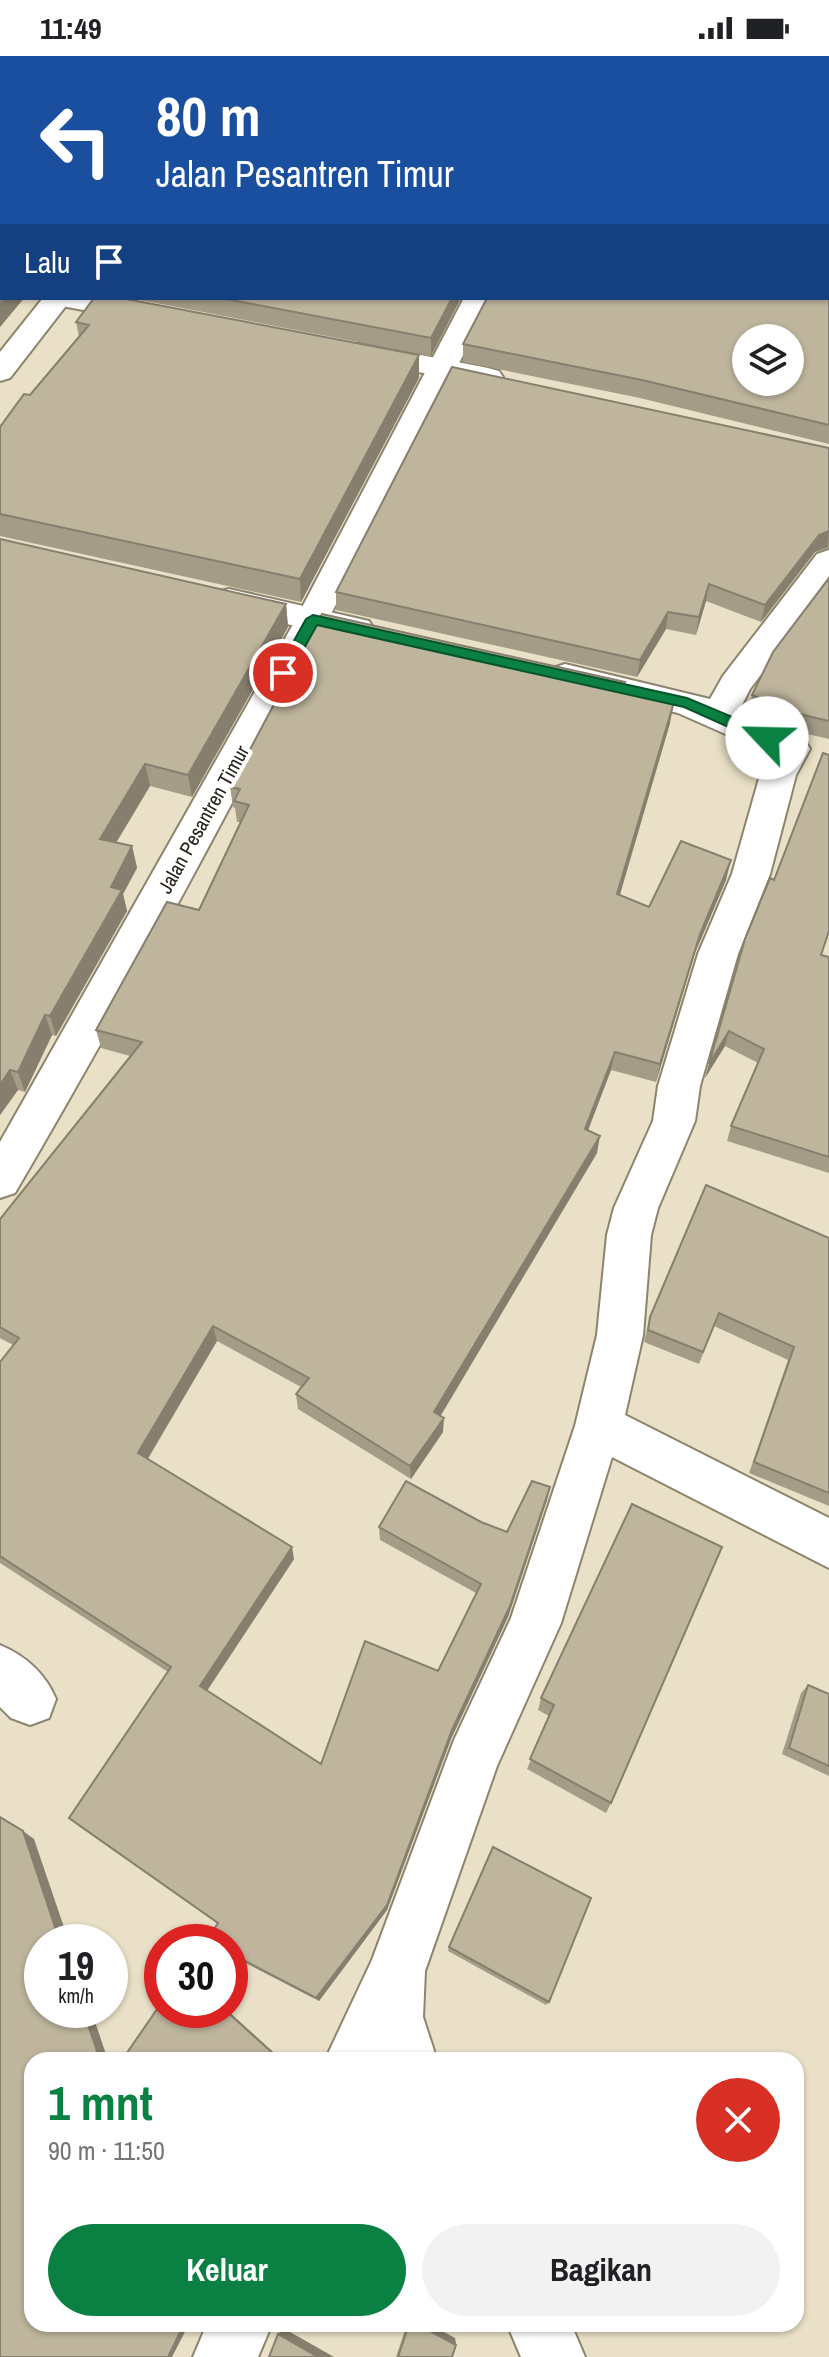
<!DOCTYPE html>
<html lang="id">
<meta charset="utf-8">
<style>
body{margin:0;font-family:"Archivo Narrow",sans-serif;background:#f2f2f2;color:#202124;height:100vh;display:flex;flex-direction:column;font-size:30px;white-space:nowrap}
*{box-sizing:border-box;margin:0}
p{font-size:26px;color:#757577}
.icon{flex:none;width:44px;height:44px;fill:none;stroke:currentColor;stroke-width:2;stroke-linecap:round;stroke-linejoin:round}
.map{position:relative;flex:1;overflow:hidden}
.panel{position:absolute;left:24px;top:1996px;width:780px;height:280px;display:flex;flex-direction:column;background:#fff;border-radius:24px;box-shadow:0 2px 6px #0004}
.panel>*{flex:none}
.top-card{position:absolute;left:0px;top:0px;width:830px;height:244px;box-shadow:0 2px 6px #0004;background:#1a4fa0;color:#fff;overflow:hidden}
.tools{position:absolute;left:732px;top:268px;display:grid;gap:16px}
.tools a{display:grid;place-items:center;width:72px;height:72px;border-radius:50%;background:#fff;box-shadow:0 2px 6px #0004;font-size:40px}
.speed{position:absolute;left:24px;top:1868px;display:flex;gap:16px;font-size:40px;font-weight:700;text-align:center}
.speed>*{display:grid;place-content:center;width:104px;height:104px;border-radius:50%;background:#fff;box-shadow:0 2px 6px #0004;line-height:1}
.speed small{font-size:20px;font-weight:400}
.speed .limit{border:12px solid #d22;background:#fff;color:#111}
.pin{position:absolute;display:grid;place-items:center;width:68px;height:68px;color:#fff;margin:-34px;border:4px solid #fff;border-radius:50%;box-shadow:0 2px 8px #0007}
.me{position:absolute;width:88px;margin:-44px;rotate:294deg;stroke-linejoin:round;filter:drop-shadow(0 0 6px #0008)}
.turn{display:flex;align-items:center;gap:28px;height:168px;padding:0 24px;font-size:36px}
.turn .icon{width:104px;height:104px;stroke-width:2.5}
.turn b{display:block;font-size:56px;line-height:68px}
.then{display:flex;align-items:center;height:76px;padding:0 24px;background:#0003;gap:16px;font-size:30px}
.round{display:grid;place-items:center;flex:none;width:84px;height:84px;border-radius:42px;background:#f2f2f2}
.headline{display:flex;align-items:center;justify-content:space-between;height:136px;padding:0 24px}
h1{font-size:48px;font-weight:700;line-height:60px;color:#0b8043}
.button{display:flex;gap:16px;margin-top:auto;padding:16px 24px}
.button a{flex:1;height:92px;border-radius:48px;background:#0b8043;color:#fff;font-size:32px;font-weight:700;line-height:92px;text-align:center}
.button a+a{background:#f2f2f2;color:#202124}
.status{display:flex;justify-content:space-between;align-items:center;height:56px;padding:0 40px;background:#fff;direction:ltr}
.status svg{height:22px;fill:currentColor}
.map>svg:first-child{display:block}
</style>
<div class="status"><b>11:49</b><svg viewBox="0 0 49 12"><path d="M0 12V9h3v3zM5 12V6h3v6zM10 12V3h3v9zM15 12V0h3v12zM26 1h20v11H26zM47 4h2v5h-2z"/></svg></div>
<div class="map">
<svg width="829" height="2301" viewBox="0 0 829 2301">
<rect width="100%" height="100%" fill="#eae0c7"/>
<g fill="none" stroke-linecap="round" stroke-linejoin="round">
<defs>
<path id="street" d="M53,242h61l45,9 4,6 -4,6 -10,3 -82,-15 -10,-3z
M359,287l129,25 11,3 4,6 -4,6 -11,3 -139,-28 -5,-6 5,-6z
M829,494v34l-79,105 -11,22 66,29 5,9 -14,26 -26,99 -32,80 -38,132 -5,35 -37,87 -7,27 -8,100 -18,80 204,103v50l-217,-111 -51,166 -64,143 -72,205 -2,46 14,43h-112l47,-100 82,-220 57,-122 64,-192 22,-91 10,-100 7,-27 39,-87 5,-35 40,-132 34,-80 28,-99 11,-21 -93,-41 -125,-29 -5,-8 5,-8 12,-4 145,35 13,-23 94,-122z
M229,533l140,32 5,8 -5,8 -12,3 -140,-32 -5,-8 5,-8z
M0,1589c26,11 45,28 56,54l-7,19 -19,7 -19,-7 -11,-11z
M207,2268h65l-14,33h-65z
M507,2268h64l14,33h-64z"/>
<path id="secondary" d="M43,242h29l-62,80 -10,3v-29z
M464,242h28c-152,301 -306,603 -477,895l-15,5v-56l296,-523z"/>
</defs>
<!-- street casing -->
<use href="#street" stroke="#8d846d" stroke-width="4"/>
<!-- secondary casing -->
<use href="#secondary" stroke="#8d846d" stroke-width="4"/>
<!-- street -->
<use href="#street" fill="#fff" fill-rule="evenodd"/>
<!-- secondary -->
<use href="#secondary" fill="#fff" fill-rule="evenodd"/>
</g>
<!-- wall -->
<path fill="#a49c87" d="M0,0h829v388l-189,-46 -177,-36v-18l365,-286h-826v240h22l-24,29z
M130,242h331l-30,58z
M76,266l343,56 -118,224 -301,-66v-109l30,-32 49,-58z
M829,392v100l-14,4 -54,70 -55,-21 -10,34 -30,-6 -29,48 -301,-67v-18z
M0,483l286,65 2,23 -96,170 -42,-11 -34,57 16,3 5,22 -14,26 4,17 -71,125 -4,-1 -27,57 -7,-2 -18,25z
M829,522v161l-39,-9 -42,-18 4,-17z
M625,626l-2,11 47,30 -50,172 29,12 77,-27 -31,73 -39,129 -45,-12 -23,60 9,23 -157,263 3,16 -32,47 -113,-70 -2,-15 5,-7 -84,-46 -69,118 146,100 -87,132 114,73 117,-93 38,-78 -96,-53 -1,-13 102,-5 26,10 43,-45 -3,13 -39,117 -57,122 -64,171 -68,91 -89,-46v-13l-12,-18 -141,-99 -8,-7 99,-146 -168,-109v-201l13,-17 -13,-7v-119l130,-163 -29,-8 -5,-18 103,-120 41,-88h-3l-2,-14 -2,-1 -3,-20z
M745,883l76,16 8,2v216l-102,-32 4,-15 27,-63 -33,-17 -20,32z
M829,1182v268l-80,-33 39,-113 -74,-34 -15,38 -55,-22 6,-25z
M632,1448l-21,299 -5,10 -79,-44 22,-53 -11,-6 3,-12z
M808,1629l21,9v82l-47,-22 19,-61z
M449,1891l100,55 -3,3 -98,-54z
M407,2268h21l27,14 1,7 -4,12h-56z"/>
<!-- shaded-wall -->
<path fill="#867f6e" d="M5,242h19l-24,29v-22z
M452,242h9l-30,58v-18z
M419,299v23l-118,224 -1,-23z
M829,475l-1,16 -13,5 -54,70 4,-17 54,-70z
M709,528l-3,17 -10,34 3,-18z
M286,548l2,23 -96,170 -4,-22z
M668,556l-2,17 -29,48 3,-17z
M674,646l-4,21 -56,191 3,-20z
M145,708l5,22 -45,75 -5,-22z
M132,790l5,22 -14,26 4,17 -71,125 -6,-20 61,-129z
M731,804l-5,20 -31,73 -39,129 4,-18 40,-130z
M45,959l7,20 -27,57 -7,-20z
M729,975l-4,15 -20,32 4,-14z
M615,996l-4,18 -29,76 3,-17z
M10,1014l8,20 -18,25v-30z
M600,1080l-3,17 -163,274v-15z
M213,1270l4,15 -74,125 -5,-13z
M444,1362l-1,14 -32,47 -1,-13z
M550,1431l-3,13 -39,117 -57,122 -64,171 -68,91 -3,-3 136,-268z
M292,1491l2,12 -90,136 -4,-9z
M23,1775l11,8 35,103h-9z
M83,1954h8l17,50h-8z
M225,1954h2l55,50h-5z
M184,2268h5l-17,33h-4z
M417,2268h11l27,14 1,7z
M283,2272l51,29h-16l-40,-23z"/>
<!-- building -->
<path fill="#bfb59d" stroke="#867f6e" stroke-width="2" fill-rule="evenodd" d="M0,0h829v369l-187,-45 -179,-36 24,-46h341v-240h-826v240h3l-5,7 1,-45 -1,-1zM746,282h44v44h-44z
M94,242h27l298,57 -119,224 -300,-65v-87l24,-33 6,1 59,-70 -13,-3z
M221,242h231l-21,40z
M452,311l377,81v83l-10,4 -54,70 -56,-21 -10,33 -31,-5 -28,48 -304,-68z
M0,483l286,65 -98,171 -43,-11 -45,75 32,7 -21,41 11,3 -72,126 -5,-1 -27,57 -8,-2 -10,15z
M829,522v143l-34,-8 -43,-18 21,-43z
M322,558l303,68 -6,10 55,10 -57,192 32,13 32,-66 50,19 -31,74 -40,130 -45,-12 -30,77 15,7 -166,276 10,6 -34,48 -114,-72 13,-16 -96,-52 -75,127 154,94 -92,139 121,78 44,-123 73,30 43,-87 -102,-57 27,-46 75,41 26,10 25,-51 18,6 -40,119 -58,124 -65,175 -71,93 -86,-45v-11h-22l-2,-1 12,-18 -149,-105 102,-151 -171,-111v-194l19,-24 -19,-11v-108l142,-177 -46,-12 71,-128 32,8 50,-105 -15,-4 6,-12 -10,-2z
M823,697l6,2v176l-8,24 8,2v200l-98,-31 33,-77 -35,-18 -20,33 36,-125 25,-61 4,2z
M706,1129l123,53v255l-75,-31 40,-115 -75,-34 -16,39 -55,-22 2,-13z
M632,1448l90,43 -111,256 -81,-44 24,-54 -13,-7z
M808,1629l21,9v72l-40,-18z
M0,1761l23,14 37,111h-18v68h41l17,50h-68v264h152l-16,33h-168z
M493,1791l98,51 -42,104 -100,-55z
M162,1946v8h63l53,48 -1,2h-155z
M409,2268h8l39,21 -4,12h-54z
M278,2278l40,23h-49z"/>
<!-- route -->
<path fill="#0b8043" stroke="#07532c" stroke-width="2" d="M313,559l374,83 86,36 2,4 -8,5 -5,-1 -78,-35 -367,-82 -29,52h-10l-2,-4 30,-54z"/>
<g text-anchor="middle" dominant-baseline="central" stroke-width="8" stroke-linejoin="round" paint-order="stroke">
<!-- street labels -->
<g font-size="20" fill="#262219" stroke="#fff">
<text transform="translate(203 763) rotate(-61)">Jalan Pesantren Timur</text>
</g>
</g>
</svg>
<div class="tools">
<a><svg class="icon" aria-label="layers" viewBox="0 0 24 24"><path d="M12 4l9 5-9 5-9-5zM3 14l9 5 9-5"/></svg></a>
</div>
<div class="speed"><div>19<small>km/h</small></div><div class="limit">30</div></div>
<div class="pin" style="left:283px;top:617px;background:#d93025"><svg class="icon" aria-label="arrive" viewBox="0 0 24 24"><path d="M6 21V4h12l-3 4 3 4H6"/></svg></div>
<svg class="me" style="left:767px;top:682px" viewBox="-20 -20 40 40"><circle r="19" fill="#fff"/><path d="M0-13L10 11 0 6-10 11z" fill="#0b8043"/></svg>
<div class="top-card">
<div class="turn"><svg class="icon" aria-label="left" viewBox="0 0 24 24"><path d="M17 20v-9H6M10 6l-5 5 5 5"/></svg><div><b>80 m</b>Jalan Pesantren Timur</div></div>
<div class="then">Lalu<svg class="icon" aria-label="arrive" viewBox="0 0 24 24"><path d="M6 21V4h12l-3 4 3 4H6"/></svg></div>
</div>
<section class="panel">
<div class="headline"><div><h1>1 mnt</h1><p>90 m · 11:50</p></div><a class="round" style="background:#d93025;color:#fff"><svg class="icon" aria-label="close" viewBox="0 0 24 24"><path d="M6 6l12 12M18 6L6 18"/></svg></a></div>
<div class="button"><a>Keluar</a><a>Bagikan</a></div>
</section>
</div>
